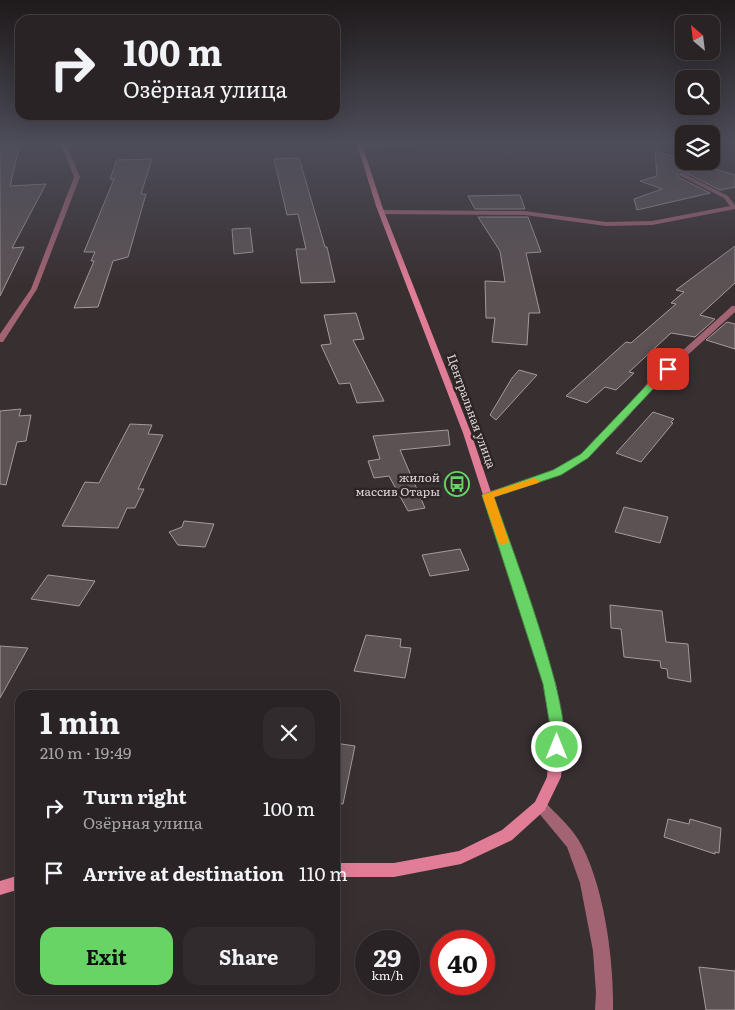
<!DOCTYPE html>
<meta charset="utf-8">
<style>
body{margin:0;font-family:Literata,serif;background:#322b2d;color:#f1f3f6;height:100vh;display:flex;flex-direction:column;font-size:19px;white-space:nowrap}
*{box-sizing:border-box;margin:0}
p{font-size:16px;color:#a5a4a7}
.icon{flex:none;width:28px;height:28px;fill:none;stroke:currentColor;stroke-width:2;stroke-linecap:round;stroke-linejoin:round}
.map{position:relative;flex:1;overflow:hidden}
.details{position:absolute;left:15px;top:690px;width:325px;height:305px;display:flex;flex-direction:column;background:#2a2325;border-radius:15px;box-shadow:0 5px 20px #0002,0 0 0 1px #464042}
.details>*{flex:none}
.top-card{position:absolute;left:15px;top:15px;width:325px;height:105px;border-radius:15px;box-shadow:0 5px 20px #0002,0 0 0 1px #464042;background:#2a2325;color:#f1f3f6;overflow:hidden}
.needle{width:32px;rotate:332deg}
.tools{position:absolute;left:675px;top:15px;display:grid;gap:10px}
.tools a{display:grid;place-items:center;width:45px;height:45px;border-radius:10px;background:#2a2325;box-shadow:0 5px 20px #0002,0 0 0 1px #464042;font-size:25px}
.speed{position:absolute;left:355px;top:930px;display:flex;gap:10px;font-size:25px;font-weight:700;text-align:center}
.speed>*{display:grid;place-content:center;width:65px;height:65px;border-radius:50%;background:#2a2325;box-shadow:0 5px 20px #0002,0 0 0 1px #464042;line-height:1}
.speed small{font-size:12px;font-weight:400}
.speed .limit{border:8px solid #d22;background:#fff;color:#111}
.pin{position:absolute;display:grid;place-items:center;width:42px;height:42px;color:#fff;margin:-21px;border-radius:10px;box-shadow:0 2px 8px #0006}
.me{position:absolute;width:55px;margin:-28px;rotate:0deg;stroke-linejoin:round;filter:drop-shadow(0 0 4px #0008)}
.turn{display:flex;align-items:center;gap:18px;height:105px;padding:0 25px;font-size:22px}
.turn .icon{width:65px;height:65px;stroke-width:2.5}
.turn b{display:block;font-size:35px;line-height:42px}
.round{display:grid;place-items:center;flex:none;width:52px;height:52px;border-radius:15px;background:#322b2d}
.head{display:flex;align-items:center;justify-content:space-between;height:85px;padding:0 25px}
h1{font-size:30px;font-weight:700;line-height:38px}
.action{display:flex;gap:10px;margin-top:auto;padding:10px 25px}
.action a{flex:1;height:58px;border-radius:15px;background:#68d465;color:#111;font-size:20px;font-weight:700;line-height:58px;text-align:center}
.action a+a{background:#322b2d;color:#f1f3f6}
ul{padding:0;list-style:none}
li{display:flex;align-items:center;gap:15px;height:65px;padding:0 25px}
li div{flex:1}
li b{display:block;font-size:19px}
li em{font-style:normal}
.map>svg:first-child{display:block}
</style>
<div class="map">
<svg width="735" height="1010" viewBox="0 0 735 1010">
<rect width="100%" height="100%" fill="#382f31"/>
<!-- building -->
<path fill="#5c5254" stroke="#a59a9c" d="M0,144h20l-10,42 36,-2 -34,64 12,-1 -24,49z
M655,151l80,24v12l-15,3 -40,-20 -3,3 1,4 32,16 -73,17 -3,-11 28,-10 -22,-8 17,-5z
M299,158l26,89h2l8,35 -34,1 -5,-34h10l-8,-35 -11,1 -13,-56z
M152,159l-11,35h5l-18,63 -15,4 -15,46 -24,1 20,-47h-3l4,-9h-11l30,-73h-4l7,-19z
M520,195l5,14h-50l-7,-13z
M478,217h50l13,35 -15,1 14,60h-11l-2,32 -35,-3 3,-24h-9l-1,-37 20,1 -5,-31z
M250,228l3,24 -19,2 -2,-25z
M735,246v37l-35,32 15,4 -20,18 -24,-4 -42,39 5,1 -18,17 -11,-3 -18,16 -21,-7 60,-54 5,1 45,-39 -5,-1 13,-11 -8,-2z
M356,313l8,26 -11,1 31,61 -27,2 -7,-20 -11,1 -18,-39 10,-1 -7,-29z
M727,322l8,2v25l-29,-9z
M519,370l18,5 -41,45 -6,-5 22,-37z
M21,409l-2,7 12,-1 -5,26 -9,1 -11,43 -6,-1v-73z
M653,412l21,7 -3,3 2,1 -32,39 -25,-9z
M130,424l22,1 -4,9 15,1 -25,54h6l-9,19h-8l-9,20 -56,-2 23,-44 14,1z
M448,430l2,15 -50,5 25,58 -17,3 -19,-35 -15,2 -6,-17 12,-2 -7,-23z
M624,507l44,10 -8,26 -45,-11z
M184,521l30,3 -9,23 -27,-2 -9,-13 13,-5z
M460,549l9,21 -39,6 -8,-21z
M48,575l47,6 -16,25 -48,-7z
M610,605l52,6 4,31 22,2 3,38 -23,-4 -1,-9 -6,-1 -1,-7 -36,-4 -3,-28 -10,-1z
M366,635l35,4 -1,8 11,1 -6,30 -51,-7z
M0,646l28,2 -28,50z
M335,743l20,3 -12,58 -8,-1z
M668,819l21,5 1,-5 31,9 -2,25 -4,-1v2l-51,-17z
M699,967l36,4v39h-29z"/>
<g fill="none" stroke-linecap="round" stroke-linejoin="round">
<!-- street -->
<path fill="#a26373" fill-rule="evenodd" d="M61,144h5l14,33 -43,112 -34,53h-3v-8l31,-45 43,-112z
M362,144h56l-59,3 -2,-1z
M681,172l47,24 7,9v4l-83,16 -46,1 -81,-11 -143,-1 -3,-2 3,-2 143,1 81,11 46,-1 78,-15 -6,-8 -45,-23v-2z
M732,306h3v6l-78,71 -33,38 -36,37 -28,16 -69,23h-6l-2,-2 2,-2 69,-23 28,-16 36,-37 33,-38z
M540,800l5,2c11,12 24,23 33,37 26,43 36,121 35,171h-18l1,-17 -3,-42 -13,-68 -13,-36 -34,-41 2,-4z"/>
<!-- secondary -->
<path fill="#e17d97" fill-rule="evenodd" d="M357,144h5l20,62 89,227 85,251 9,48 -4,45 -16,33 -33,30 -51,24 -67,13h-59v-14h59l65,-12 43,-21 33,-28 12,-25 4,-45 -7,-48 -81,-251 -87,-227z
M20,875v14l-20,6v-14z"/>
</g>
<!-- sky -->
<linearGradient id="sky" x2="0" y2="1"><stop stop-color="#1f1a1b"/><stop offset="0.5" stop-color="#4d4d5a"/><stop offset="1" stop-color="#4d4d5a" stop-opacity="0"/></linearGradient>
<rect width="735" height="286" fill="url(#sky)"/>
<!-- route -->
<path fill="#68d465" stroke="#448a42" d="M664,367l8,2 -84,89 -27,17 -67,22c14,41 84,223 68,255l-5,1 -6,-1 -2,-5 2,-15 -8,-48 -61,-189 71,-25 28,-16z"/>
<!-- slow -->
<path fill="#f59e0b" d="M534,478l6,3 -2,2 -44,14 15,45 -6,3 -4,-1 -17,-49z"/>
<!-- icons -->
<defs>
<symbol id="bus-ring" viewBox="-11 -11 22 22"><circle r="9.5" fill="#2e2527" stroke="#68d465" stroke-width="1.5"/><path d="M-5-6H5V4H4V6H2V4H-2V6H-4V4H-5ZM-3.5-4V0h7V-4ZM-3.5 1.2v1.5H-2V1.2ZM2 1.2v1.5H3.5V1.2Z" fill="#68d465"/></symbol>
</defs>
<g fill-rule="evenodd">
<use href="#bus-ring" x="443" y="470" width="28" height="28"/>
</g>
<g text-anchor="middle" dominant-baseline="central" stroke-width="5" stroke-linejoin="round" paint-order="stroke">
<!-- street labels -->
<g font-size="12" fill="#dcd6d8" stroke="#2e2527">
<text transform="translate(472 411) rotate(70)">Центральная улица</text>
</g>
<!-- poi labels -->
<g font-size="12" fill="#dcd6d8" stroke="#2e2527" text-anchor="end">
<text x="440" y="477">жилой<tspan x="440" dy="14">массив Отары</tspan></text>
</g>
</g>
</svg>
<div class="tools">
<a><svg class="needle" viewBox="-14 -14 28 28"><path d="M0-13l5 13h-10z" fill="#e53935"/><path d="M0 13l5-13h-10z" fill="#a5a4a7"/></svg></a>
<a><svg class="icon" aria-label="search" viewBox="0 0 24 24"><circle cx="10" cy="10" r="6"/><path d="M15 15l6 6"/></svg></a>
<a><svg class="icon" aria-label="layers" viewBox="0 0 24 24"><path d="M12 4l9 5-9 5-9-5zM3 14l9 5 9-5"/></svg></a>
</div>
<div class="speed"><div>29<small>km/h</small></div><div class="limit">40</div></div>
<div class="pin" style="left:668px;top:369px;background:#d93025"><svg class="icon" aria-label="arrive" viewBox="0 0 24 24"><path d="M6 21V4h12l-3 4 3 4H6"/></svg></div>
<svg class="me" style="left:557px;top:747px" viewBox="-20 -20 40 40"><circle r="17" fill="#68d465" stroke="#fff" stroke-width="3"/><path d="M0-11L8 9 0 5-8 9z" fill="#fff"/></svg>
<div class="top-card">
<div class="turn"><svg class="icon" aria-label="right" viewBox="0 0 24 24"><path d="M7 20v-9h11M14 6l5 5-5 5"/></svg><div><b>100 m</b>Озёрная улица</div></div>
</div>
<section class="details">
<div class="head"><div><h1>1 min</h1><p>210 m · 19:49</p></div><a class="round"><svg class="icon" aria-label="close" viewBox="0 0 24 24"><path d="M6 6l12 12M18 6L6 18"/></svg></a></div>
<ul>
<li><svg class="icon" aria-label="right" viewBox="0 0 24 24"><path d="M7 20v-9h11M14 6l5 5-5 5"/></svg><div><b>Turn right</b><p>Озёрная улица</p></div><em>100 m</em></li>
<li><svg class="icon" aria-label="arrive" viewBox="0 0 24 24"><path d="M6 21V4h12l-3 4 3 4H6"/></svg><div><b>Arrive at destination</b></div><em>110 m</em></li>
</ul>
<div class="action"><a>Exit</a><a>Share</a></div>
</section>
</div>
